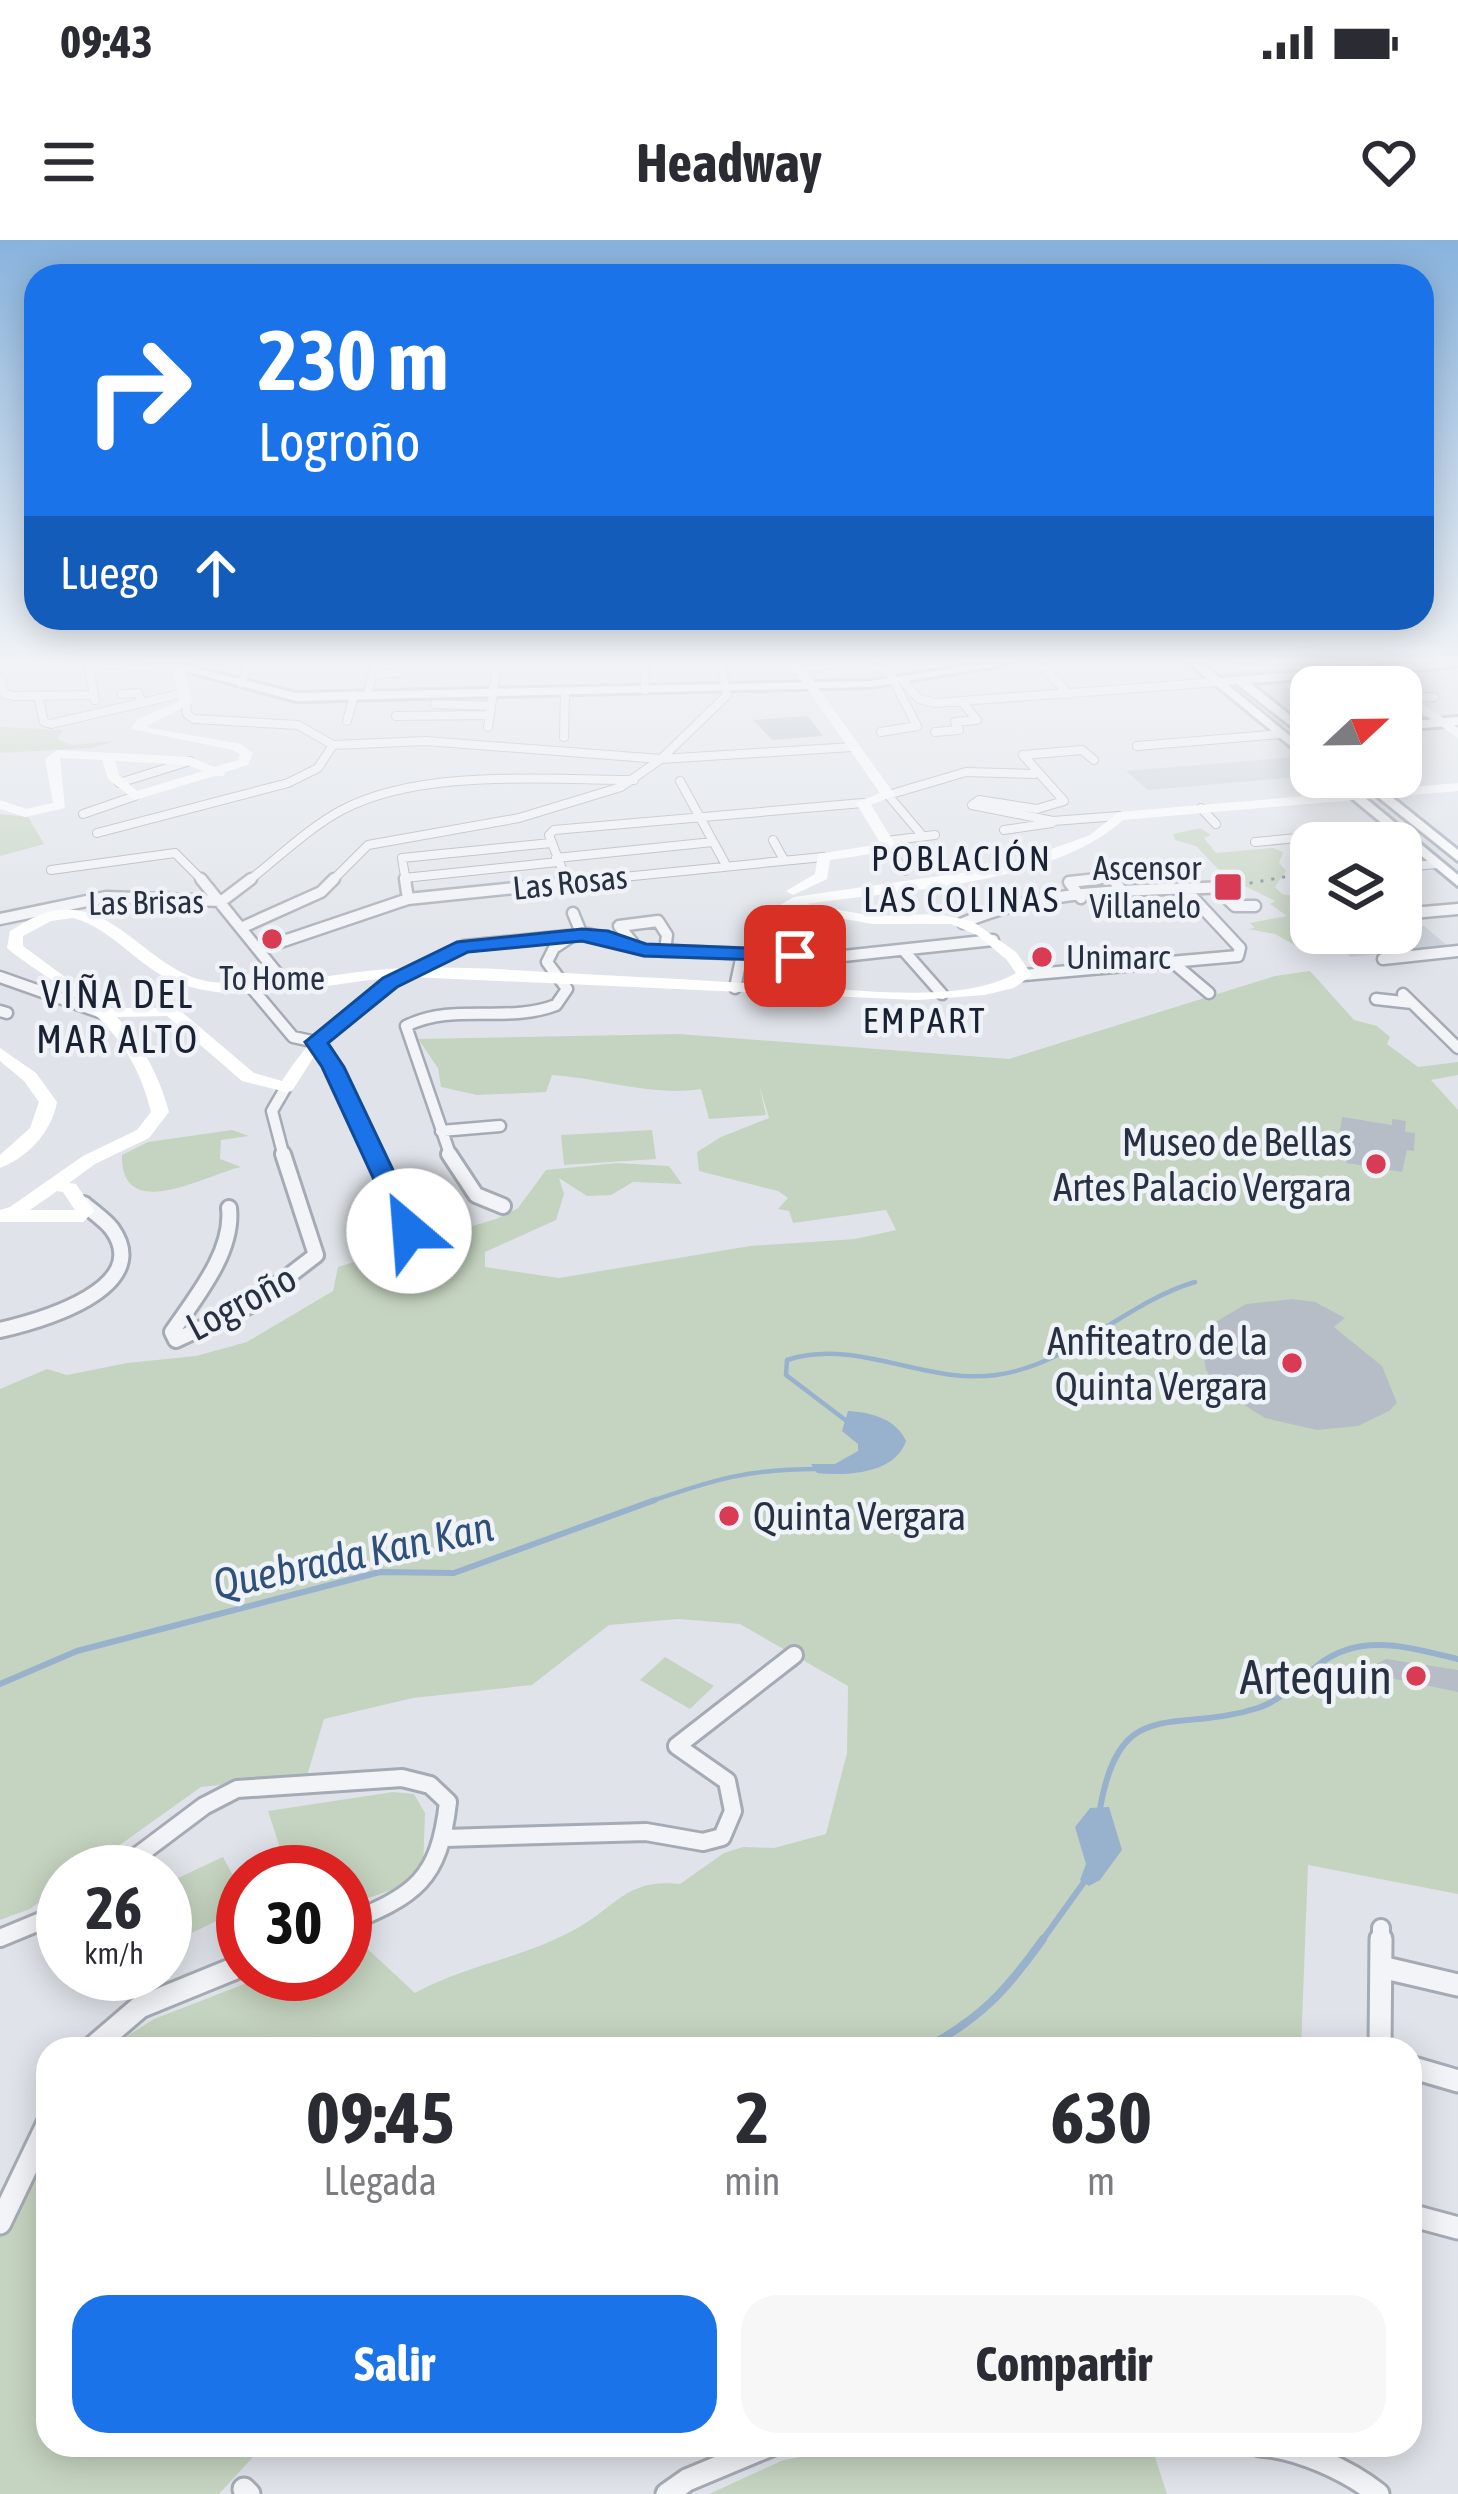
<!DOCTYPE html>
<html lang="es">
<meta charset="utf-8">
<style>
body{margin:0;font-family:"Asap Condensed",sans-serif;background:#f7f7f7;color:#2b2b33;height:100vh;display:flex;flex-direction:column;font-size:45px;white-space:nowrap}
*{box-sizing:border-box;margin:0}
p{font-size:39px;color:#7c7c81}
.icon{flex:none;width:66px;height:66px;fill:none;stroke:currentColor;stroke-width:2;stroke-linecap:round;stroke-linejoin:round}
.map{position:relative;flex:1;overflow:hidden}
.details{position:absolute;left:36px;top:1797px;width:1386px;height:420px;display:flex;flex-direction:column;background:#fff;border-radius:36px;box-shadow:0 6px 30px #0003}
.details>*{flex:none}
.hud{position:absolute;left:24px;top:24px;width:1410px;height:366px;border-radius:36px;box-shadow:0 6px 30px #0003;background:#1a73e8;color:#fff;overflow:hidden}
.needle{width:78px;rotate:68deg}
.buttons{position:absolute;left:1290px;top:426px;display:grid;gap:24px}
.buttons a{display:grid;place-items:center;width:132px;height:132px;border-radius:24px;background:#fff;box-shadow:0 6px 30px #0003;font-size:60px}
.speed{position:absolute;left:36px;top:1605px;display:flex;gap:24px;font-size:60px;font-weight:700;text-align:center}
.speed>*{display:grid;place-content:center;width:156px;height:156px;border-radius:50%;background:#fff;box-shadow:0 6px 30px #0003;line-height:1}
.speed small{font-size:30px;font-weight:400}
.speed .limit{border:18px solid #d22;background:#fff;color:#111}
.pin{position:absolute;display:grid;place-items:center;width:102px;height:102px;color:#fff;margin:-51px;border-radius:24px;box-shadow:0 6px 18px #0006}
.me{position:absolute;width:132px;margin:-66px;rotate:333deg;stroke-linejoin:round;filter:drop-shadow(0 0 9px #0008)}
.turn{display:flex;align-items:center;gap:42px;height:252px;padding:0 36px;font-size:54px}
.turn .icon{width:156px;height:156px;stroke-width:2.5}
.turn b{display:block;font-size:84px;line-height:102px}
.then{display:flex;align-items:center;height:114px;padding:0 36px;background:#0003;gap:24px;font-size:45px}
.eta{display:flex;justify-content:space-evenly;align-items:center;height:204px;text-align:center}
.eta b{font-size:72px;font-weight:700;line-height:84px}
.button{display:flex;gap:24px;margin-top:auto;padding:24px 36px}
.button a{flex:1;height:138px;border-radius:36px;background:#1a73e8;color:#fff;font-size:48px;font-weight:700;line-height:138px;text-align:center}
.button a+a{background:#f7f7f7;color:#2b2b33}
.status{display:flex;justify-content:space-between;align-items:center;height:84px;padding:0 60px;background:#fff;direction:ltr}
.status svg{height:33px;fill:currentColor}
header{display:flex;justify-content:space-between;align-items:center;height:156px;padding:0 36px;background:#fff;font-size:54px;font-weight:700}
.map>svg:first-child{display:block}
</style>
<div class="status"><b>09:43</b><svg viewBox="0 0 49 12"><path d="M0 12V9h3v3zM5 12V6h3v6zM10 12V3h3v9zM15 12V0h3v12zM26 1h20v11H26zM47 4h2v5h-2z"/></svg></div>
<header><svg class="icon" aria-label="menu" viewBox="0 0 24 24"><path d="M4 6h16M4 12h16M4 18h16"/></svg>Headway<svg class="icon" aria-label="heart" viewBox="0 0 24 24"><path d="M12 20l-8-8c-3-5 5-10 8-4 3-6 11-1 8 4z"/></svg></header>
<div class="map">
<svg width="1458" height="2254" viewBox="0 0 1458 2254">
<rect width="100%" height="100%" fill="#e0e4ea"/>
<!-- built -->
<path fill="#cdd3dc" d="M1293,517l18,19 -163,14 -22,-19z
M1424,686l25,21 -99,10 -21,-21 72,-3v-5z"/>
<!-- green -->
<path fill="#c5d4c0" d="M0,487l63,3 -6,9 14,6 44,-4 -23,7 -92,5z
M0,574l28,3 16,27 -44,12z
M1200,588l11,7 -7,3 12,15 57,-5 10,4 -4,11 7,8 -11,16 7,7 25,4 -17,13 19,18 4,14 -11,6 -27,-15 -27,-5 7,-1 -5,-5 37,-7 -17,-12 5,-3 -50,-25 -29,-30 -21,-6 -2,-6z
M1310,731l44,49 23,6 13,11 -3,7 31,23 40,-5v13l-27,5 27,30v784l-150,-29 -7,184h-1194l47,-30 116,-45h75v-29l13,-5 57,53c50,-28 105,-34 157,-62 44,-23 53,-53 108,-47l44,-31 19,-6 31,1 52,-14 21,-81 1,-67 -108,-62 -62,-5 -69,6 -77,60 -119,13 -89,21 -17,57 -106,11 -119,85h-19v13l-33,24 -30,11v-531l47,-20 20,6 60,-12 69,-7 51,-14 86,-51 5,-24 158,-48 22,-11 28,-38 71,-7 52,3 13,18 -49,-2 -22,13 -24,1 -28,-18 5,16 -8,26 -71,32v15l74,11 191,-32 105,-7 41,-9 -10,-20 -93,13 -4,-12 -11,-2 10,-11 -10,-7 -79,-20 -2,-19 24,-15 48,-19 -10,-33 7,30 -57,4 -8,-30c-51,8 -99,-11 -149,-14l-6,17 -69,3 -36,-8 -3,-19 -20,-29 261,-5 330,25 266,-83z
M232,890l17,6 -28,4 -1,19 21,8c-31,6 -121,59 -119,-12l26,-13z
M652,890l4,29 -92,6 -3,-30z
M665,1417l49,29 -24,23 -50,-29z
M393,1552l21,2 11,19 -2,56 -20,17 -58,20v-34h-57l-20,-61z
M223,1617l20,37v14l-78,38v-62z
M48,1898v307h216l-45,49h-219v-261z
M855,2205h296l16,49h-458l72,-33z"/>
<!-- water -->
<path fill="#98b1cd" d="M848,1171c22,1 49,8 58,30 -11,33 -59,35 -89,32l-6,-9h24l23,-13v-7l-16,-13z
M1109,1567l13,43 -22,30 -11,6 -9,-6 6,-16 -11,-37 15,-19z"/>
<g fill="none" stroke-linecap="round" stroke-linejoin="round">
<!-- stream-far2 -->
<path stroke="#98b1cd" stroke-width="4.5" d="M848,1182l-62,-47 1,-15c70,-23 138,25 209,15 75,-10 128,-72 199,-93
M646,1263c66,-23 101,-34 171,-34"/>
<!-- stream-far1 -->
<path stroke="#98b1cd" stroke-width="6" d="M0,1444l77,-33 303,-79 74,1 201,-73
M1100,1569c20,-116 73,-74 158,-101 24,-8 40,-27 59,-42 43,-35 93,-18 141,-7
M1041,1702l46,-64"/>
<!-- stream -->
<path stroke="#98b1cd" stroke-width="8" d="M924,1809c57,-31 82,-58 119,-110"/>
</g>
<!-- building -->
<path fill="#b6bdc7" d="M808,476l15,20 -51,4 -19,-20z
M1342,877l50,8v-6l14,2 -1,11 10,1 -1,18 -7,-1 -5,22 -56,-9 2,-16 -10,-2z
M1292,1059l23,3 30,16 -11,9 48,39 15,37 -8,8 -31,15 -41,4 -52,-12 -45,-28 -14,-20 -4,-22 10,-24 34,-20z
M1386,1419l72,11v22l-97,-20z"/>
<g fill="none" stroke-linecap="round" stroke-linejoin="round">
<defs>
<path id="street-far4" d="M88,424l7,36
M107,424l72,6
M644,424l1,26
M869,424l23,11
M1040,424l29,30
M1225,429l47,-4
M796,430l33,-6
M373,434l24,-1
M1,439l3,15 11,2 79,-1
M903,441l16,18 16,4 284,-21
M240,443l11,-19
M122,454l16,-1 4,10
M367,455l9,-31
M1408,458l26,-1
M39,460l5,22 7,2 133,-31
M186,463l1,11 7,5 104,6 35,20
M435,464l56,2
M396,476l94,-1
M347,481l7,-26
M488,487l9,-63
M881,492l36,-6 -23,-44
M935,492l24,-2 -4,-8 22,-2 -15,-18
M564,497l1,-46
M333,505l93,-4 235,18 191,-12
M1137,506l144,-12
M1023,515l41,46 -27,8 -58,-9 -7,5 81,16 66,-5
M1023,515l59,-5 12,10
M680,541l46,84
M119,543l71,-22
M1201,568l15,16
M83,574l52,-18
M1004,590l48,-7
M97,593l191,-50 30,-15 15,-23
M921,594l-33,-39 78,-23 68,2
M773,600l11,20
M886,601l49,-6
M1255,602l140,-13
M888,609l17,22
M556,618l157,-16
M1401,627l36,-3
M51,630l124,-17 29,29
M1301,634l10,-1
M404,638l154,-16
M247,642c30,-23 61,-54 95,-72 78,-42 206,-30 292,-30
M331,642l37,-37 151,-27 102,-31 40,-28 66,-64 -6,-31
M406,642l-4,-24 149,-15
M567,642l-18,-47 5,-5 309,-27
M573,642l250,-25
M1069,642l43,-4 3,4"/>
<path id="street-far3" d="M201,639l84,104
M405,639l3,20
M1113,639l11,15
M1215,647l20,19h20
M1081,658l-12,-16 29,-3
M573,673l9,22
M1401,674l57,-5
M0,679l106,-22 116,4 29,-22
M963,683c83,-36 176,-32 265,-36
M243,687l78,-35 13,-13
M633,703l-14,-17 39,-5 9,14 -2,16
M260,709l148,-50 194,-20
M905,712l37,42
M1383,719l75,-8
M1170,720l39,33
M411,732l53,-26 124,-12 56,16 190,7 159,-17
M1024,735l214,-19 2,-8 -55,-59
M0,737l102,36
M251,747l42,50 23,5 8,11 50,104
M735,748l7,-34
M1403,754l55,54
M1376,759l36,4
M0,771l7,2
M441,891l59,-5
M284,917l-12,-46 14,-24
M451,917l-45,-131c48,-24 101,-2 150,-21l11,-16 -20,-27 7,-14 15,-10"/>
<path id="street-far2" d="M372,914l37,77
M449,914l27,41 27,11
M229,968c5,44 -34,90 -57,124l4,8 75,-35 65,-50 -33,-101
M0,1090c39,-9 155,-41 112,-101 -7,-9 -19,-17 -28,-25"/>
<path id="street-far1" d="M445,1598l201,-6 57,10 19,-5 11,-26 -6,-30 -50,-35 117,-91
M116,1632l88,-66 33,-17 165,-11 28,7 18,17c-9,79 -33,93 -103,122
M0,1698l63,-26
M1381,1702v-14"/>
<path id="street" d="M1381,1727l77,18
M91,1809l49,-42 103,-42
M1380,1809l1,-110
M1410,1827l48,14
M1410,1975l48,13
M0,1983l48,-100
M1260,2205c39,3 88,25 118,49
M244,2249l5,5
M667,2254l20,-14 84,-35"/>
<path id="primary" d="M160,424h19l117,29 574,-12 111,-17h27l-138,23 -574,14z
M1190,424h13l17,14 189,-14h47l-6,3 -200,16 61,49v10l-74,-58 -9,1 83,68v10z
M1458,477v8l-57,5v-8z
M1326,537h14l118,98v11z
M1353,537h14l91,73v11z"/>
</defs>
<!-- street-far4 casing -->
<use href="#street-far4" stroke="#a5abb4" stroke-width="10"/>
<!-- street-far3 casing -->
<use href="#street-far3" stroke="#a5abb4" stroke-width="15"/>
<!-- street-far2 casing -->
<use href="#street-far2" stroke="#a5abb4" stroke-width="20"/>
<!-- street-far1 casing -->
<use href="#street-far1" stroke="#a5abb4" stroke-width="22"/>
<!-- street casing -->
<use href="#street" stroke="#a5abb4" stroke-width="27"/>
<!-- primary casing -->
<use href="#primary" stroke="#9ea8b6" stroke-width="6"/>
<!-- street-far4 -->
<use href="#street-far4" stroke="#f3f4f8" stroke-width="8"/>
<!-- street-far3 -->
<use href="#street-far3" stroke="#f3f4f8" stroke-width="10"/>
<!-- street-far2 -->
<use href="#street-far2" stroke="#f3f4f8" stroke-width="14"/>
<!-- street-far1 -->
<use href="#street-far1" stroke="#f3f4f8" stroke-width="16"/>
<!-- street -->
<use href="#street" stroke="#f3f4f8" stroke-width="21"/>
<!-- secondary -->
<path fill="#fff" fill-rule="evenodd" d="M790,424h11l94,131 -24,10 26,42 -7,4 -60,9 -3,19 -34,16 -7,-4 29,-17 3,-20 63,-10 -25,-41 24,-10z
M1355,424h12l31,23h-14z
M184,425l6,3 -5,4 7,31 -47,24 96,17 12,9 -5,12 -23,7 -1,4h-10l-79,24 -27,-21 -6,-19 -42,-2 5,50 -40,9 -25,-8v-9l26,9 27,-6 -8,-44 12,-9 133,7 25,10 23,-7 2,-6 -7,-4 -102,-21 7,-10 42,-18 -7,-31zM115,521l73,4 15,6 -66,20 -18,-16z
M1401,449l57,39v10l-57,-40z
M1458,543v8l-335,29c-71,65 -223,70 -317,84l67,12 64,-2 35,7 44,31 16,23 -18,13 -30,7 -66,5 -506,-23 -66,46 -28,27 -26,41 -6,1 -44,-11 -75,-65 -50,1c26,29 42,58 52,95l-20,26 -54,26 -26,19 7,1 18,27 -11,11h-83v-12l10,-3 73,-51 54,-26 14,-18c-15,-62 -47,-95 -98,-131 -15,-11 -32,-21 -46,-33l3,-17c10,-6 21,-13 32,-17 70,-25 106,60 170,68 66,8 133,-13 199,-14 57,-2 115,3 172,6 76,4 151,8 227,13 56,4 156,16 206,-14l-10,-14 -29,-24 -26,-11h-78l-86,-15 -7,-4 14,-8 208,-30 88,-32 29,-23zM73,678c41,11 64,49 103,64 66,26 147,1 215,-4 -49,33 -76,52 -109,103l-28,-8 -77,-65h-70l-84,-62v-10l28,-15zM57,951l6,1 12,18h-45z
M0,808l36,25 21,29c-6,31 -29,55 -57,66v-13l30,-27 9,-26 -15,-21 -24,-20z"/>
<!-- primary -->
<use href="#primary" fill="#fff" fill-rule="evenodd"/>
<!-- rail -->
<path stroke="#788395" stroke-width="3" stroke-dasharray="3 8" stroke-linecap="butt" d="M1228,647l73,-13"/>
</g>
<!-- sky -->
<linearGradient id="sky" x2="0" y2="1"><stop stop-color="#88b3dd"/><stop offset="0.57" stop-color="#f1f3f6"/><stop offset="1" stop-color="#f1f3f6" stop-opacity="0"/></linearGradient>
<rect width="1458" height="739" fill="url(#sky)"/>
<!-- route -->
<path fill="#1a73e8" stroke="#114b97" stroke-width="3" d="M582,689l26,2 38,13 149,6 10,6 -10,5 -151,-5 -62,-15 -114,11 -71,35 -69,56 16,24 78,164 -13,7 -9,-2 -78,-169 -17,-25 78,-64 74,-36z"/>
<!-- markers -->
<g fill="#d83b53" stroke="#eff3f7" stroke-width="4.5">
<rect x="1213" y="632" width="30" height="30" rx="6"/>
<circle cx="272" cy="699" r="12"/>
<circle cx="1042" cy="717" r="12"/>
<circle cx="1376" cy="924" r="12"/>
<circle cx="1292" cy="1123" r="12"/>
<circle cx="729" cy="1276" r="12"/>
<circle cx="1416" cy="1436" r="12"/>
</g>
<g text-anchor="middle" dominant-baseline="central" stroke-width="9" stroke-linejoin="round" paint-order="stroke">
<!-- far-poi labels -->
<g font-size="33" fill="#273142" stroke="#eff3f7" text-anchor="end">
<text x="1201" y="628">Ascensor<tspan x="1201" dy="38">Villanelo</tspan></text>
<text x="1066" y="717" text-anchor="start">Unimarc</text>
<text x="272" y="738" text-anchor="middle">To Home</text>
</g>
<!-- far-street labels -->
<g font-size="33" fill="#273142" stroke="#eff3f7">
<text transform="translate(570 642) rotate(-6)">Las Rosas</text>
<text transform="translate(146 662) rotate(-1)">Las Brisas</text>
</g>
<!-- far-neighbourhood labels -->
<g font-size="36" letter-spacing="3" fill="#192233" stroke="#eff3f7">
<text x="962" y="618">POBLACIÓN<tspan x="962" dy="41">LAS COLINAS</tspan></text>
<text x="925" y="780">EMPART</text>
</g>
<!-- far-quarter labels -->
<g font-size="39" letter-spacing="3" fill="#192233" stroke="#eff3f7">
<text x="118" y="754">VIÑA DEL<tspan x="118" dy="45">MAR ALTO</tspan></text>
</g>
<!-- poi labels -->
<g font-size="39" fill="#273142" stroke="#eff3f7" text-anchor="end">
<text x="1352" y="902">Museo de Bellas<tspan x="1352" dy="45">Artes Palacio Vergara</tspan></text>
<text x="1268" y="1101">Anfiteatro de la<tspan x="1268" dy="45">Quinta Vergara</tspan></text>
<text x="753" y="1276" text-anchor="start">Quinta Vergara</text>
</g>
<!-- street labels -->
<g font-size="39" fill="#273142" stroke="#eff3f7">
<text transform="translate(241 1062) rotate(-28)">Logroño</text>
</g>
<!-- water labels -->
<g font-size="42" font-style="italic" fill="#2e507a" stroke="#eff3f7">
<text transform="translate(353 1315) rotate(-12)">Quebrada Kan Kan</text>
</g>
<!-- near-poi labels -->
<g font-size="48" fill="#273142" stroke="#eff3f7" text-anchor="end">
<text x="1392" y="1436">Artequin</text>
</g>
</g>
</svg>
<div class="buttons">
<a><svg class="needle" viewBox="-14 -14 28 28"><path d="M0-13l5 13h-10z" fill="#e53935"/><path d="M0 13l5-13h-10z" fill="#7c7c81"/></svg></a>
<a><svg class="icon" aria-label="layers" viewBox="0 0 24 24"><path d="M12 4l9 5-9 5-9-5zM3 14l9 5 9-5"/></svg></a>
</div>
<div class="speed"><div>26<small>km/h</small></div><div class="limit">30</div></div>
<div class="pin" style="left:795px;top:716px;background:#d93025"><svg class="icon" aria-label="arrive" viewBox="0 0 24 24"><path d="M6 21V4h12l-3 4 3 4H6"/></svg></div>
<svg class="me" style="left:409px;top:991px" viewBox="-20 -20 40 40"><circle r="19" fill="#fff"/><path d="M0-13L10 11 0 6-10 11z" fill="#1a73e8"/></svg>
<div class="hud">
<div class="turn"><svg class="icon" aria-label="right" viewBox="0 0 24 24"><path d="M7 20v-9h11M14 6l5 5-5 5"/></svg><div><b>230 m</b>Logroño</div></div>
<div class="then">Luego<svg class="icon" aria-label="ahead" viewBox="0 0 24 24"><path d="M12 20V5M6 11l6-6 6 6"/></svg></div>
</div>
<section class="details">
<div class="eta">
<div><b>09:45</b><p>Llegada</p></div>
<div><b>2</b><p>min</p></div>
<div><b>630</b><p>m</p></div>
</div>
<div class="button"><a>Salir</a><a>Compartir</a></div>
</section>
</div>
